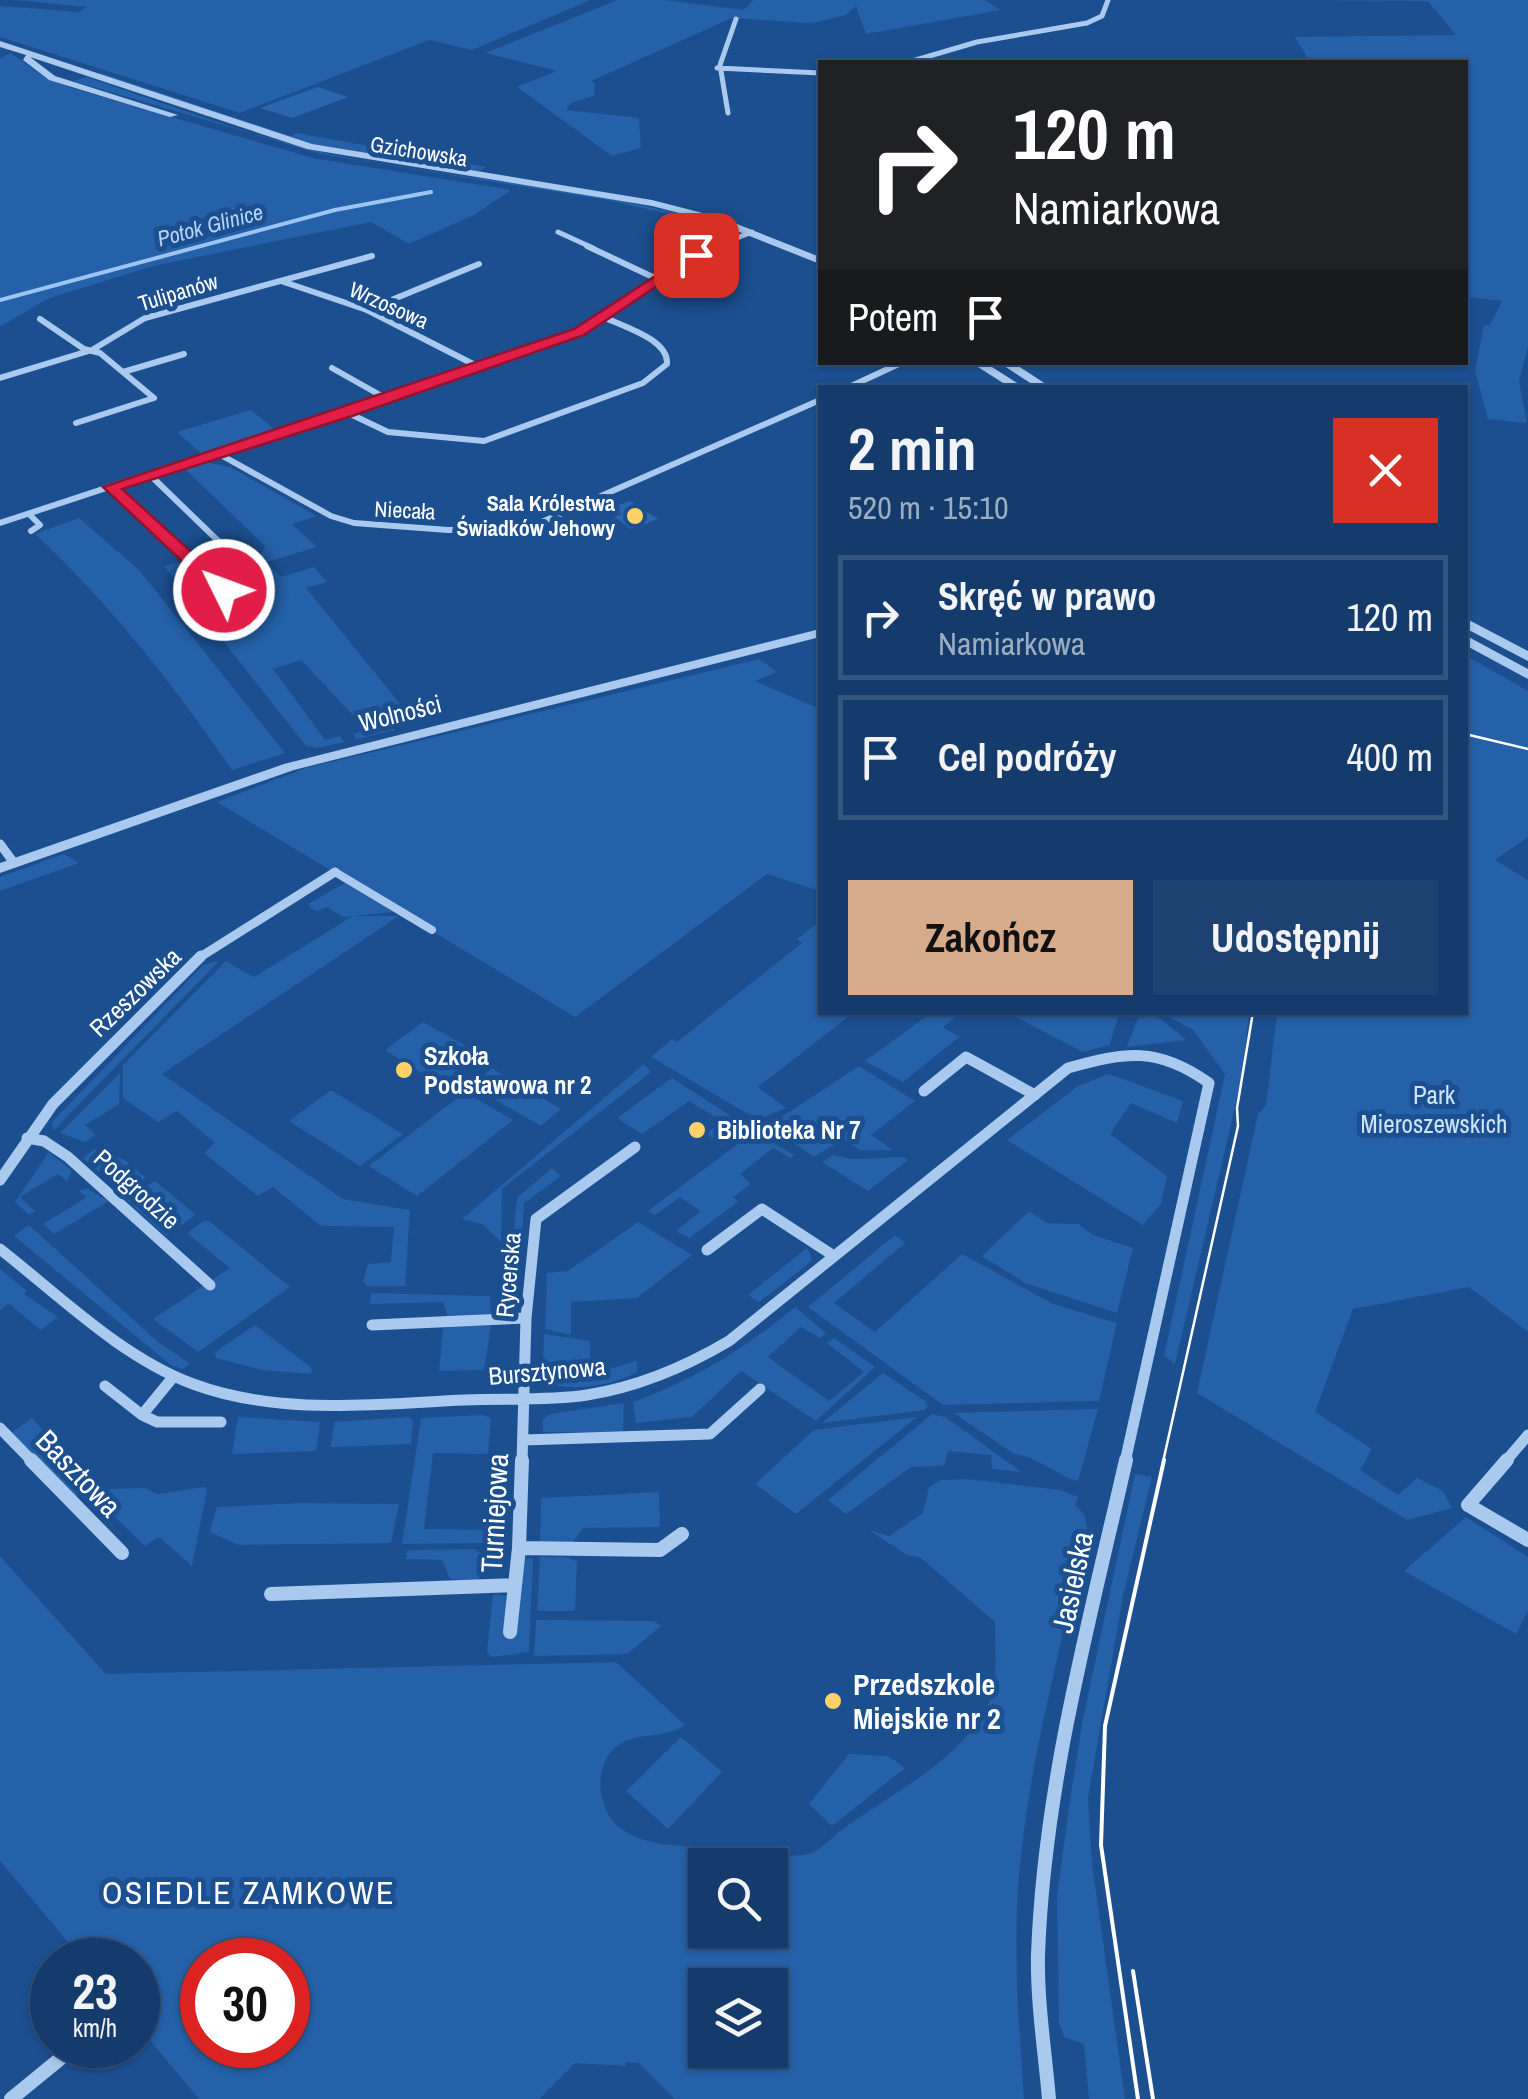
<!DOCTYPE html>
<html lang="pl">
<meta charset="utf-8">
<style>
body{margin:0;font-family:"Archivo Narrow",sans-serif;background:#1d4271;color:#f1f3f6;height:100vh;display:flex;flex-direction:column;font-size:38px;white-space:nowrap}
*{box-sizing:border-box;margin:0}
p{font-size:32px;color:#9dadc1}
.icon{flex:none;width:55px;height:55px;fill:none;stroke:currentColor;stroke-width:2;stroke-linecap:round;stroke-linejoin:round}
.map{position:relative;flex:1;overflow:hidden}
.drawer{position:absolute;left:818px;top:385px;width:650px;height:630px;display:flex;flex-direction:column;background:#143b6b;border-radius:0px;box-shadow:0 2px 8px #0004,0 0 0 2px #33557e}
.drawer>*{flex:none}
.hud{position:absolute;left:818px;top:60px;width:650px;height:305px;border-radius:0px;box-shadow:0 2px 8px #0004,0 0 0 2px #33557e;background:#202124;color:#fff;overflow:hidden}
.fabs{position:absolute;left:688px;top:1848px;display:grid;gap:20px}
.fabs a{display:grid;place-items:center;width:100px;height:100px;border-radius:0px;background:#143b6b;box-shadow:0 2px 8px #0004,0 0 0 2px #33557e;font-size:50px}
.speed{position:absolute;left:30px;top:1938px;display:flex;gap:20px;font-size:50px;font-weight:700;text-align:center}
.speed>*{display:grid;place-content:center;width:130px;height:130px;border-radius:50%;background:#143b6b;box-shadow:0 2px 8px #0004,0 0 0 2px #33557e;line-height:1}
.speed small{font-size:25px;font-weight:400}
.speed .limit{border:15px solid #d22;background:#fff;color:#111}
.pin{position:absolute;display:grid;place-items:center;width:85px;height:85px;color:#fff;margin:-42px;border-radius:20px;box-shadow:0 5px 15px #0006}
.me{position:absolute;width:110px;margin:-55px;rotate:312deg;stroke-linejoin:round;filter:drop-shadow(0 0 8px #0008)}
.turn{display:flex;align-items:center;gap:35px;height:210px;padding:0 30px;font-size:45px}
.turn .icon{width:130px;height:130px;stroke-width:2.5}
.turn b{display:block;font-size:70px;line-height:85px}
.then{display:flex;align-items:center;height:95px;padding:0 30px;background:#0003;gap:20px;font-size:38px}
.round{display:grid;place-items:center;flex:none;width:105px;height:105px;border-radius:0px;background:#1d4271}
.head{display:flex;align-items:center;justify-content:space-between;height:170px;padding:0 30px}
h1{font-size:60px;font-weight:700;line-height:75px}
.button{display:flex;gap:20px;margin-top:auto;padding:20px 30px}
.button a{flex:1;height:115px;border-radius:0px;background:#d6ab8b;color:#111;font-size:40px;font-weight:700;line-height:115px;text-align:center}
.button a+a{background:#1d4271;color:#f1f3f6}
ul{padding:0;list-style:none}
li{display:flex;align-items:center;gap:30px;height:125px;margin:0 20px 15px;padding:0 10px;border:5px solid #33557e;border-radius:0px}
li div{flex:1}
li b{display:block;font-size:38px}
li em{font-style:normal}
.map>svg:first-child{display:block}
</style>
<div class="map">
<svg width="1528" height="2099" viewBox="0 0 1528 2099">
<rect width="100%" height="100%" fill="#1b4f8f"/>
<!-- green -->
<path fill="#2461a8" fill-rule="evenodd" d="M14,0h577l-119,50 -43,-10 -189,73 -240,-76v-31l80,6 7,-5z
M618,0h47l79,10 9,-10h231l17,10 -135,24 -10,-28 -10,9 -34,8 -80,-5 -141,63 4,2 -1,13 -23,7 -5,7 73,8 2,30 -29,8 -95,-69 40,-16 -72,-18z
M1272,0h256v347l-9,34 8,42 -39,-4 -13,-48 9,-46h6l12,-24 -37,-4v-235h-155l-15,-25 161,-2 -28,-34z
M11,53l33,24 31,12 238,69 198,32 -37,25 -65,29 -38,-22 -218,44 -106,33 -47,28v-269z
M101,73l190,63 5,-3 191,34 -10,5 -156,-25 -223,-73z
M87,77c88,30 177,65 268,82 128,23 256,32 381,70l-129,-29 -286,-46 -248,-73z
M251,410l25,20 -75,23 -24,-21z
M205,462l25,5 87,49 -25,8 25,23 -50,15 14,15 33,-10 13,15 -21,6 104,128 -19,5 4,9 -39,9 -3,-5 13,-5 -65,-69 -28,9 52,71 15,-4 4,6 -27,6 -11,-2 -142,-180 13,-4 40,41 22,-9 26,-48 -80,-77z
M79,518l60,52 146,183 -53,17c-59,-86 -121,-165 -197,-236z
M1465,655l63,36v146l-33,23 33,20v452l-59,-45 -116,22 -38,103 57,37 -12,21 38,25 19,-17 26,13 9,17 -45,12 -210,-127 61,-279 8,-9 11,-92 188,-1z
M759,659l18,13 -22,9 65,28v182l-53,-17 -192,143 -358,-215 89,-34z
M64,854l15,9 -79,28v-14z
M345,883l48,29 -50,5 -16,-10 -9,4 -6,-2 -4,-5z
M353,916h46l-237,158 181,125 67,11 -5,76h-38l-4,-4 5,-18 23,-2 3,-35 -73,-1 -48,-39 -15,9 -54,-43 11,-10 -38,-32 -19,11 -35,-24v-33l103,-104 28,16z
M820,921v91l33,1 -95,74 28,21 -28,12 -107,-63 21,-18 5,3 125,-99 -5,-4z
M219,961l-166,170 -1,-9 151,-157z
M932,1012l29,1 -18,14 16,10 -56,45 -38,-21z
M1140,1012l21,7 25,21 -59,7z
M1008,1013h111l-9,32 -27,7z
M1162,1013h87l-7,64 -67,287 -11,-8 61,-282 -32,-44z
M423,1022l58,32 -41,31 -55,-35z
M644,1064l7,8 -149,117 -1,53 -19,-18 -20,-5z
M859,1066l56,35 -44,34 22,15h-33l-17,-11 -29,18 -46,-31z
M492,1068l69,41 -20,17 -70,-40z
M120,1073l-1,31 -34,21 11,10 -11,7 -25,-9z
M1109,1074l74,27 -6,22 -46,-20 -21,31 57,42 -6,28 -18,21 -136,-85 71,-54z
M672,1078l76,49 -25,18 -17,-11 16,-13 -33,-20 -47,33 -25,-16z
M331,1090l72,44 -43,32 -71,-45z
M465,1092l48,28 -96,76 -48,-30z
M754,1132l40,23 -3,3 -18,-10 -33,26 11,10 -18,13 5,5 -49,36 -13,-7 25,-20 -21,-14 -25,18 -7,-4z
M94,1149l31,11 21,18 -23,14 -40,-34z
M49,1152l23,19 -5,10 -9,-7 -38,23 15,14 -6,4 -14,-13z
M833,1155l18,4 52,-2 5,3 -40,31 -46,-29z
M552,1168l9,8 -37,27 -4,63h-9l6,-68z
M155,1181l41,34 -30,21 -40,-37z
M86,1188l23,13 -55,33 -11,-10 44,-27 -8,-6z
M1029,1211l18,12 31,1 15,11 40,13 -16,65 -92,-30 -43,-27z
M204,1221h5l81,66 -92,65 -45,-33 77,-51 -43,-35z
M638,1222l54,33 -55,43 -66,4v33l-26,-6 2,-56 21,-2z
M29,1225l130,118 31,20 -7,6 -12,-4 -157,-129z
M895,1235l10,8 -71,60 41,29 87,-78 91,50 64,19 -18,78 -156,4 -135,-98z
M807,1248l5,11 -4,5 -49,38 -11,-7z
M0,1269l27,22 -3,3 34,23 -17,13 -32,-26 -9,6z
M371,1293l119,3 1,18 -43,4 -5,-16 -73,2z
M795,1307l31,26 -6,5 -19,-11 -33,30 61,44 35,-29 -37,-29 7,-5 41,29 -59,54 -75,-50 -49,46 -56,6 -3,-21c62,-23 111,-53 162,-95z
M255,1325l57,43 -1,6 -49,-4 -46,-12 -1,-6z
M452,1326h39l-7,44 -45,1 4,-42z
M544,1334l46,7v19l-47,7z
M636,1361l2,10c-20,14 -76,24 -96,8l64,-9z
M883,1373l42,28 3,5 -3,4 -103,13z
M624,1403l-1,30 -80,-1v-13l7,-5z
M1098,1409l-20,72c-23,-6 -41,-25 -64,-27l-60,-41z
M932,1414l13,3 77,55 -30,-3 -1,-14 -43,-4 -4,15 -33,1 -65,47 -18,-14z
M483,1415l8,3 -3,36 -55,-1 -9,76 60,1 -1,13 -81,1 19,-126z
M238,1417l82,5 -4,29 -84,3z
M409,1417l4,3 -2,24 -80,3 3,-25z
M917,1417l-121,97 -41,-30 59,-54z
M32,1418l61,67 -19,13 -64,-64z
M1135,1474l17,3 -29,119 -35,202 4,65 33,236h-36l-5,-55 -20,-7 -5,-14 -2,-127 12,-89 14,-88z
M967,1479l93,11 18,7 -3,8 10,10 2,15c-25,114 -58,229 -68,346 -6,75 0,149 5,223h-349l-36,-36 -14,-1 1,4 -51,-3 -36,36h-340l-61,-73v-66h-55l-83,-99v-305l106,118 510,-12 69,63c-24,18 -68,0 -82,42 -4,12 -3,26 1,38 17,48 87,40 128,43 23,2 53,11 76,6 12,-3 22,-15 31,-22 50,-38 120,-69 149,-127 11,-22 7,-58 7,-83l-74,-64 -14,-3 -38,-25 20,6 34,-23 6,-26 12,-7zM705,1865h65v65h-65zM202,1960h86v85h-86zM770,1985v65h-65v-65z
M204,1487l3,3 -15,76 -33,-29 -14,9 -51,-49 11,-8 40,-1 12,6z
M659,1492l1,35 -77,1 -10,14 -33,4 1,-48z
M302,1503l97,1 -8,39 -152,2 -29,-13 7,-25z
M1466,1517l62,40v54l-12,23 -112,-63z
M475,1549l7,5 -4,27 -28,-2 -8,-19 -36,-1 1,-9z
M540,1557h25l12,4 -2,50h-38z
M533,1558l-4,94 -37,5 -5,-4 6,-59 14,2 -3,40 11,1 7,-78z
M536,1620l118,1 7,5 -34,28 -93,2z
M681,1737l41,35 -54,57 -42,-38z
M849,1754l39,2 17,12 -73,58 -23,-22z"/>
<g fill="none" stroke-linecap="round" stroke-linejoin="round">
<!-- stream -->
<path stroke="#9cc4f0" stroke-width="4" d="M0,300l335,-90 96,-18"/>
</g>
<!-- building -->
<path fill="#2a66ad" d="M318,87l30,10 -56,21 -32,-10z
M630,501l28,18 -27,10 -17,-12 8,-3 -10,-6z"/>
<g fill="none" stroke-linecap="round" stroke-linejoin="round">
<!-- pedestrian -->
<path stroke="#a9c9ee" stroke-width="8" d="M335,872l97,58"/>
<!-- minor-far4 -->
<path stroke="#a9c9ee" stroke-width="5" d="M909,62l68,-20 110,-19 15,-7 6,-16
M717,68l103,5
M728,113l-8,-48 16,-46
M558,232l35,16
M712,248l40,-16"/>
<!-- minor-far3 -->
<path stroke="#a9c9ee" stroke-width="6" d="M587,246l70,33
M281,281l86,29 112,57
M367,310l112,-46
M40,319l44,30 16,4 54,45 -78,25
M332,368l55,31
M123,372l61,-18
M0,378l92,-28 53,-32 227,-62
M847,388l56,-26
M346,412l42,20 96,9 159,-58 24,-19c2,-25 -44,-37 -63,-47
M219,454l112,62 23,7 94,7 80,-2 292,-128
M150,475l90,87
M111,487l81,75
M29,514l11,11 -9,6
M0,523l579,-191 117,-77 22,-9"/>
<!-- minor-far2 -->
<path stroke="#a9c9ee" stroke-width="9" d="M189,559l34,31
M237,559l3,3
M0,844l14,19
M197,959l138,-87"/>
<!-- minor-far1 -->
<path stroke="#a9c9ee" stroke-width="11" d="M924,1091l42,-34 69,38
M27,1138l17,3 24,16 142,128
M0,1180l53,-76 148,-148
M0,1249c60,47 121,108 193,135 87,32 181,20 272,16 40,-2 83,1 122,-5 51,-8 98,-28 142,-54l339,-273c58,-16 89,-22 141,15l-84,379
M707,1250l55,-41 72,47
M372,1325l154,-7
M105,1386l37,29 32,-39
M142,1415l15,7h64
M0,1428l33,34
M524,1440l186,-6 50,-45
M522,1462l4,-144 10,-99 99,-72
M1505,1462l23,-27"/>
<!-- minor -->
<path stroke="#a9c9ee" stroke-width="14" d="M31,1460l91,93
M1507,1460l-39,45 60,35
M519,1548l141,2 22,-16
M271,1594l244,-9
M510,1632l9,-84 3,-88
M11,2099l66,-54
M1049,2099c-4,-47 -12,-97 -11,-144 6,-169 51,-332 88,-495"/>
<!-- tertiary -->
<path fill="#a9c9ee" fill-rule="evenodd" d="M0,41l312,103 340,56 70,18 98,39v7l-106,-42 -62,-16 -345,-57 -277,-92 25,19 123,39 -8,2 -121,-37 -26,-20 3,-5 -26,-8z
M970,362h14l41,26h-14z
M998,362h14l40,26h-14z
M1465,618l63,33v10l-63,-33z
M820,629v8l-526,133 -294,103v-10l284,-99z
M1465,635l63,34v10l-63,-34z"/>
<!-- tram-far1 -->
<path stroke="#fff" stroke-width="2.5" d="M1465,734l63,15
M1163,1462l75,-336 -1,-18 16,-96"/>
<!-- tram -->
<path stroke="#fff" stroke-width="4" d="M1133,1971l20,128
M1138,2099l-37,-254 4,-119 59,-266"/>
</g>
<!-- route -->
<path fill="#e11d48" stroke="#92132f" stroke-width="2.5" d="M692,252l11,3 -119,80 -232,81 -230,73 108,98v7h-13l-114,-107 471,-158z"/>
<!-- markers -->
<g fill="#ffd166" stroke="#1b4f8f" stroke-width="4">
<circle cx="635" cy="516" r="10"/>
<circle cx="404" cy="1070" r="10"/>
<circle cx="697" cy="1130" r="10"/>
<circle cx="833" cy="1701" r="10"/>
</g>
<g text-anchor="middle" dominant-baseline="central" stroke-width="10" stroke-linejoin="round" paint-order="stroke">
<!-- far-street labels -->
<g font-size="22" fill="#fff" stroke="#1b4f8f">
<text transform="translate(419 151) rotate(9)">Gzichowska</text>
<text transform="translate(178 292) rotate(-17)">Tulipanów</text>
<text transform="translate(389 305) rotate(24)">Wrzosowa</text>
<text transform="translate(405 510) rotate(3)">Niecała</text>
</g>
<!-- far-water labels -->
<g font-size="22" font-style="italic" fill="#b5d3f5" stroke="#1b4f8f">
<text transform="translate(210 225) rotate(-15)">Potok Glinice</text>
</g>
<!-- far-poi labels -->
<g font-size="22" font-weight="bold" fill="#fff" stroke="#1b4f8f" text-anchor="end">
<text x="615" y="503">Sala Królestwa<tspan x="615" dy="25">Świadków Jehowy</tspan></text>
</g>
<!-- street labels -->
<g font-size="25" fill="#fff" stroke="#1b4f8f">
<text transform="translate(400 713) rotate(-14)">Wolności</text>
<text transform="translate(135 992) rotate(-44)">Rzeszowska</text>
<text transform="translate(137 1189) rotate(42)">Podgrodzie</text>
<text transform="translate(508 1275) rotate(-85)">Rycerska</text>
<text transform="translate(547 1371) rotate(-5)">Bursztynowa</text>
</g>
<!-- poi labels -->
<g font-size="25" font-weight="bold" fill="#fff" stroke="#1b4f8f" text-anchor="start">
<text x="424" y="1056">Szkoła<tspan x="424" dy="29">Podstawowa nr 2</tspan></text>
<text x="717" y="1130">Biblioteka Nr 7</text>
</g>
<!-- park labels -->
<g font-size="25" fill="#cfe3fa" stroke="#1b4f8f">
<text x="1434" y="1095">Park<tspan x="1434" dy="29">Mieroszewskich</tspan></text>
</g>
<!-- near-street labels -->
<g font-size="30" fill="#fff" stroke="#1b4f8f">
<text transform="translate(79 1473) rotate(46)">Basztowa</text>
<text transform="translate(494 1513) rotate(-87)">Turniejowa</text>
<text transform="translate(1072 1582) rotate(-78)">Jasielska</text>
</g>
<!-- near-poi labels -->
<g font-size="30" font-weight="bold" fill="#fff" stroke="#1b4f8f" text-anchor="start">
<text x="853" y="1684">Przedszkole<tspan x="853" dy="34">Miejskie nr 2</tspan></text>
</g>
<!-- near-neighbourhood labels -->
<g font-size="32" letter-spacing="2.5" fill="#fff" stroke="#1b4f8f">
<text x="249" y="1892">OSIEDLE ZAMKOWE</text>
</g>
</g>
</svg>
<div class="fabs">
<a><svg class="icon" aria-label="search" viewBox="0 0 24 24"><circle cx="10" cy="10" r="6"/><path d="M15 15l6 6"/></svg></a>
<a><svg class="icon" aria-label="layers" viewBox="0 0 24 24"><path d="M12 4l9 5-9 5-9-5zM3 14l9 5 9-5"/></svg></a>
</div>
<div class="speed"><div>23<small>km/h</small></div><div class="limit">30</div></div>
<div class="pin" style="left:696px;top:255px;background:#d93025"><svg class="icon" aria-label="arrive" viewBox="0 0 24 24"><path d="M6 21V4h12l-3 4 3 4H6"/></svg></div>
<svg class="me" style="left:224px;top:590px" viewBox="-20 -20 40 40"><circle r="17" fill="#e11d48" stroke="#fff" stroke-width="3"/><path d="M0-11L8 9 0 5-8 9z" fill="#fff"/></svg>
<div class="hud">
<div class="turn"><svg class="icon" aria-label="right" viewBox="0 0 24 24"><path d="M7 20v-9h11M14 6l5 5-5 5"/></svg><div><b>120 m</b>Namiarkowa</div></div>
<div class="then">Potem<svg class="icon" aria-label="arrive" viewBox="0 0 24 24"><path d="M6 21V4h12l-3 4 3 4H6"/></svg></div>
</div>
<section class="drawer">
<div class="head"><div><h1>2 min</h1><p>520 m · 15:10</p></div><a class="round" style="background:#d93025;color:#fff"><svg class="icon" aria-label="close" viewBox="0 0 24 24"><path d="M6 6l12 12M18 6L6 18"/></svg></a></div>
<ul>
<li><svg class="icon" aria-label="right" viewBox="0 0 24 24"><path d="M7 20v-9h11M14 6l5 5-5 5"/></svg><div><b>Skręć w prawo</b><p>Namiarkowa</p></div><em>120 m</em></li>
<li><svg class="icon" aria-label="arrive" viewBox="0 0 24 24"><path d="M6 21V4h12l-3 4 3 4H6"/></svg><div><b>Cel podróży</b></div><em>400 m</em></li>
</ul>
<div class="button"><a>Zakończ</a><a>Udostępnij</a></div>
</section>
</div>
